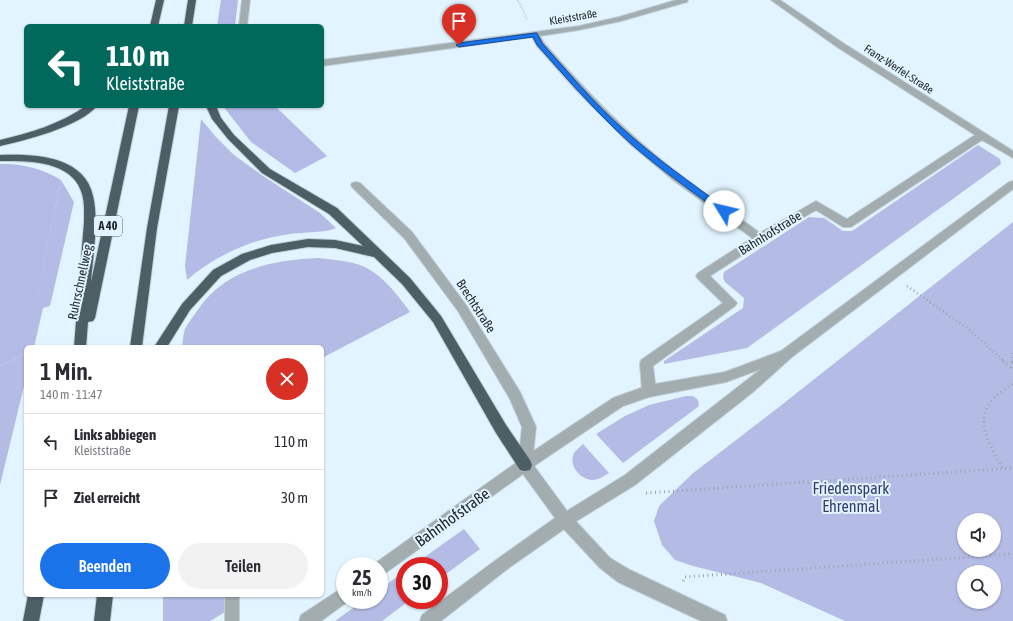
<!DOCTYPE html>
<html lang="de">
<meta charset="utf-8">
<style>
body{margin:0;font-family:"Asap Condensed",sans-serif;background:#f2f2f3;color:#2b2b33;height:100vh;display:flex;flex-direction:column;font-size:15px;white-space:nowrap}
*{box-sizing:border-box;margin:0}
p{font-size:13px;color:#7c7c81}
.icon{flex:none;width:22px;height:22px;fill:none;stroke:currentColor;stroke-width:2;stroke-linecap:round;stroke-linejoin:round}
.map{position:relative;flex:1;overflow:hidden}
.sheet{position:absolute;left:24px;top:345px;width:300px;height:252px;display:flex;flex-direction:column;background:#fff;border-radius:6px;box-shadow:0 1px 3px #0004}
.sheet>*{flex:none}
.hud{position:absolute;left:24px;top:24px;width:300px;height:84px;border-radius:6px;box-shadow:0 1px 3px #0004;background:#00695c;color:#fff;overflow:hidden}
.tools{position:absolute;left:957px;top:513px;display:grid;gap:8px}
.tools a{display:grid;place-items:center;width:44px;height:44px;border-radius:50%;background:#fff;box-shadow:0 1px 3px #0004;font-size:20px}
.speed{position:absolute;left:336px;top:557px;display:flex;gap:8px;font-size:20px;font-weight:700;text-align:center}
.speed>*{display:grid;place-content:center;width:52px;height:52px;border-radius:50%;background:#fff;box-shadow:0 1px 3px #0004;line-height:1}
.speed small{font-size:10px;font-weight:400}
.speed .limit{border:6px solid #d22;background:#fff;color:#111}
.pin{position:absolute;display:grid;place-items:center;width:34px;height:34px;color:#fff;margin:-41px -17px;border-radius:50% 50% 50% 0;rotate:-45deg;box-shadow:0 0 4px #0007}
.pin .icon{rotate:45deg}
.me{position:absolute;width:44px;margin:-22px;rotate:306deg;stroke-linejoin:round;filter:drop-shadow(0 0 3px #0008)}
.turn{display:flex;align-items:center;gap:14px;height:84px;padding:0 16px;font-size:18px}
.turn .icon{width:52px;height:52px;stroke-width:2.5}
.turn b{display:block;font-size:28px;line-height:34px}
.round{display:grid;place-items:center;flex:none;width:42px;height:42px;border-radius:21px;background:#f2f2f3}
.head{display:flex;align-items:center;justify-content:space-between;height:68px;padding:0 16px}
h1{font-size:24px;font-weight:600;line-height:30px}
.button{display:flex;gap:8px;margin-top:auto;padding:8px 16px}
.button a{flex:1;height:46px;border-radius:24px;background:#1a73e8;color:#fff;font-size:16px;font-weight:600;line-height:46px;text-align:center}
.button a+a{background:#f2f2f3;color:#2b2b33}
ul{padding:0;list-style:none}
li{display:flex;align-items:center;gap:12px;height:56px;padding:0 16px;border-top:1px solid #e1e1e2}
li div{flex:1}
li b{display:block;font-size:15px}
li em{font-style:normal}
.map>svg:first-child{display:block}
</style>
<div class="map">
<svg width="1013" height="621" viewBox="0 0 1013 621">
<rect width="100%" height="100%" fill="#e2f4ff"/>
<!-- green -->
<path fill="#b4bbe4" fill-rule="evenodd" d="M201,119l14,17 19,19 29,21 57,37 16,15c-9,5 -34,4 -46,6 -38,5 -74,21 -103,46l-2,-14z
M978,145l22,14 1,5 -254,184 -83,16v-3l79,-53 1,-10 -19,-16 -2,-4 1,-6 85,-55 15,1 19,13h9z
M61,180l13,22 -24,104 -7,2 -9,39h-8z
M1013,222v399h-168l-84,-38 -68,-17 -18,-6 -13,-15 -8,-24 5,-15 33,-32 87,-67zM964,520h30v30h-30zM964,572h30v30h-30z
M318,258c10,1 21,2 31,4 28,5 45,28 61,50l-88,46v-11h-140c1,-6 1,-13 3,-18 3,-6 8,-12 12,-18 27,-41 74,-51 121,-53z
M26,348v30l-26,107v-119l25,-12z
M686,396h7l5,4 1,6 -76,57 -27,-29 29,-18 24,-11z
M583,444l26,29c-5,3 -10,7 -17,7 -12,-1 -24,-14 -18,-27 2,-3 6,-6 9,-9z
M464,529l16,20 -41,30v-13h-27z
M405,571v29h5l-28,21h-47l29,-21h15v-10z
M163,595h63l-1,17 -15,9h-47z"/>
<!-- forest -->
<path fill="#b3bae6" d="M221,0h17l-3,26h-18z
M223,106h52l52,50 -32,17 -44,-31z
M0,164c21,-1 44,5 61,16l-36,174 -25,12z"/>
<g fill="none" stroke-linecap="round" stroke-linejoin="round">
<defs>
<path id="service" d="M225,595h14v26h-14z"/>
<path id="minor" d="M242,0h8l-3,26h-8z
M676,0h12l-1,2 -66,19 -42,9 -39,6 4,7c34,39 69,77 109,110 34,29 71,53 107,80l56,-32 31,18 128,-84 -138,-88 -66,-47h9l63,43 170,108v7l-31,-18 -131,87h-8l-27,-17 -52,31 -54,35 27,27 -2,3 -82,60 3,25 -2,4 -5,2 -5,-2 -2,-4 -2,-27 1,-4 82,-57 -25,-24 -2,-3 2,-3 54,-35 -79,-58 -42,-35 -55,-55 -39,-44 -5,-9 -210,29v-6l257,-34 40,-9z
M356,182l4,1 52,49 54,73 54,87 16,35 -4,38 -2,5 -5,1 -5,-1 -2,-5 4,-38 -12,-28 -52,-88 -54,-73 -52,-51 -1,-2 1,-2z
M565,513l5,2 40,43 20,12 95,45 2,6h-26l-83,-39 -18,-14 -40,-43 -2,-5 2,-5z"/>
<path id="tertiary" d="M1013,181v8l-221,168 -39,35 -118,93 -65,40 -64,45 -65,51h-21l2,-6 74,-55 59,-42 -32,-44 -139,100 -5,3v-11h-7l2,-2 146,-104 93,-62 36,-13 76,-13 56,-21 228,-169zM761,369l-136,106 -58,36 -33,-45 89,-60 26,-9 77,-15z
M345,586v14h5l-29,21h-22l2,-6z"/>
<path id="motorway" d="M156,0h8l-6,26h-8z
M188,0h8l-4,26h-8z
M86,106h11c-18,21 -71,34 -97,40v-6c30,-7 60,-16 86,-34z
M129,106h10l-44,212 -2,3 -5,1 -2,25h-12l10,-125c0,-10 1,-21 -3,-31 -11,-31 -54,-30 -81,-30v-6c33,-1 84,0 93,41 6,25 0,60 -2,86z
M169,106h10l-22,122 -15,119h-12l17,-119z
M206,106h10l5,12 13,17 36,34 67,39 73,70 31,38 65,109 24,35 2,5 -2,5 -5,1 -5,-1 -24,-37 -63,-111 -31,-38 -28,-27 -39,-9 -27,-1 -36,6 -22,7 -29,16 -31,34 -23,37h-13l28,-43 31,-34 29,-16 29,-9 37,-6 27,1 28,6 -34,-32 -67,-41 -34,-34 -16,-20z
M28,595h16l-5,26h-16z
M97,595h16l-3,26h-16z"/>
</defs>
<!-- service casing -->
<use href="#service" stroke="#bfcfd9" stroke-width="2"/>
<!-- minor casing -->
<use href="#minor" stroke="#bfcfd9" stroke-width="2"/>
<!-- tertiary casing -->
<use href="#tertiary" stroke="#bfcfd9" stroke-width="2"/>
<!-- motorway casing -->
<use href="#motorway" stroke="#bfcfd9" stroke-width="2"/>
<!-- path-far2 -->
<path stroke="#99a6af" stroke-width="2" stroke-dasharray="0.5 2" stroke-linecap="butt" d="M518,0l9,19"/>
<!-- path-far1 -->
<path stroke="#99a6af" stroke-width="2.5" stroke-dasharray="1 3" stroke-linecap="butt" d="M907,286l64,45 34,31
M1012,362l1,-11"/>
<!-- path -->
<path stroke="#99a6af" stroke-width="3" stroke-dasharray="1 3.5" stroke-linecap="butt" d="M1003,361l10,9
M1011,368l1,-7
M1002,468c-20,-38 -32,-59 11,-84
M646,493l367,-25
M683,581l2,-4 328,-23"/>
<!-- service -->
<use href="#service" fill="#a3acae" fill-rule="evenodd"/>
<!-- minor -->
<use href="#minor" fill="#a3acae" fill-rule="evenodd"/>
<!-- tertiary -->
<use href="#tertiary" fill="#a3acae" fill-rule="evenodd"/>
<!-- motorway -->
<use href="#motorway" fill="#4c5f64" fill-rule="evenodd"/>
</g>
<!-- route -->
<path fill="#1a73e8" stroke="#114b97" d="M535,33h2l5,10c26,29 51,59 80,85 33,30 69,55 105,81v4h-6c-36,-27 -73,-52 -105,-83 -28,-27 -53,-56 -79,-85l-4,-8 -74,10 -3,-2 3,-2z"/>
<g text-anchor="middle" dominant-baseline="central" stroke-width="4" stroke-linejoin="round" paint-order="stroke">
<!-- far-street labels -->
<g font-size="11" fill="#21272c" stroke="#e2f4ff">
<text transform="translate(573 17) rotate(-10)">Kleiststraße</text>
<text transform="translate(899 69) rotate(33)">Franz-Werfel-Straße</text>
</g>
<!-- shield labels -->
<rect fill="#e2f4ff" stroke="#5b646b" stroke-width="1" x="94" y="216" width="28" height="20" rx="3"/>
<g font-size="12" font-weight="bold" fill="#21272c">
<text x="108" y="226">A 40</text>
</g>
<!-- street labels -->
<g font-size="13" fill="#21272c" stroke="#e2f4ff">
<text transform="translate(770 233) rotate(-32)">Bahnhofstraße</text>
<text transform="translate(80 282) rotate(-78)">Ruhrschnellweg</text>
<text transform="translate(476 306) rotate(57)">Brechtstraße</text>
</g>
<!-- near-park labels -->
<g font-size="16" fill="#373b72" stroke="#e2f4ff">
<text x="851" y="488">Friedenspark<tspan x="851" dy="18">Ehrenmal</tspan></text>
</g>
<!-- near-street labels -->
<g font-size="16" fill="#21272c" stroke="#e2f4ff">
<text transform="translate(452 517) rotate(-36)">Bahnhofstraße</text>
</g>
</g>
</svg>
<div class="tools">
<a><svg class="icon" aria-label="sound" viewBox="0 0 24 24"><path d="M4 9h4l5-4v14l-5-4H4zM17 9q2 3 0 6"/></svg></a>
<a><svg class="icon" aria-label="search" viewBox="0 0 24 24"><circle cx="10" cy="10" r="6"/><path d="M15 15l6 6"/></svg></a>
</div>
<div class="speed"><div>25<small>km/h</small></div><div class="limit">30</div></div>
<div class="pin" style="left:459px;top:45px;background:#d93025"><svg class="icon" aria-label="arrive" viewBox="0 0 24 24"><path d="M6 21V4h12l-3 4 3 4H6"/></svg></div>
<svg class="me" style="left:724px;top:211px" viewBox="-20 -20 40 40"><circle r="19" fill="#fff"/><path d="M0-13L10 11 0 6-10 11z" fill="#1a73e8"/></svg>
<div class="hud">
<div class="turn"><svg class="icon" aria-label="left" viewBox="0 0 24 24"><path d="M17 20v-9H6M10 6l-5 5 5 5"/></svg><div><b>110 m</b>Kleiststraße</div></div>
</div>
<section class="sheet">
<div class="head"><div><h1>1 Min.</h1><p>140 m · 11:47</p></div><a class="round" style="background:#d93025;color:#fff"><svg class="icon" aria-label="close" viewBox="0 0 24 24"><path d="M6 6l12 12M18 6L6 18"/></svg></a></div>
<ul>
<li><svg class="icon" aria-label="left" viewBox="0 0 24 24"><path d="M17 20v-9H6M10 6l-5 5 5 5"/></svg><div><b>Links abbiegen</b><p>Kleiststraße</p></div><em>110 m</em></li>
<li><svg class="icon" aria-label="arrive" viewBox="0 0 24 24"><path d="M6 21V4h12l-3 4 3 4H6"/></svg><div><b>Ziel erreicht</b></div><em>30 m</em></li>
</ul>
<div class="button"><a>Beenden</a><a>Teilen</a></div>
</section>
</div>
